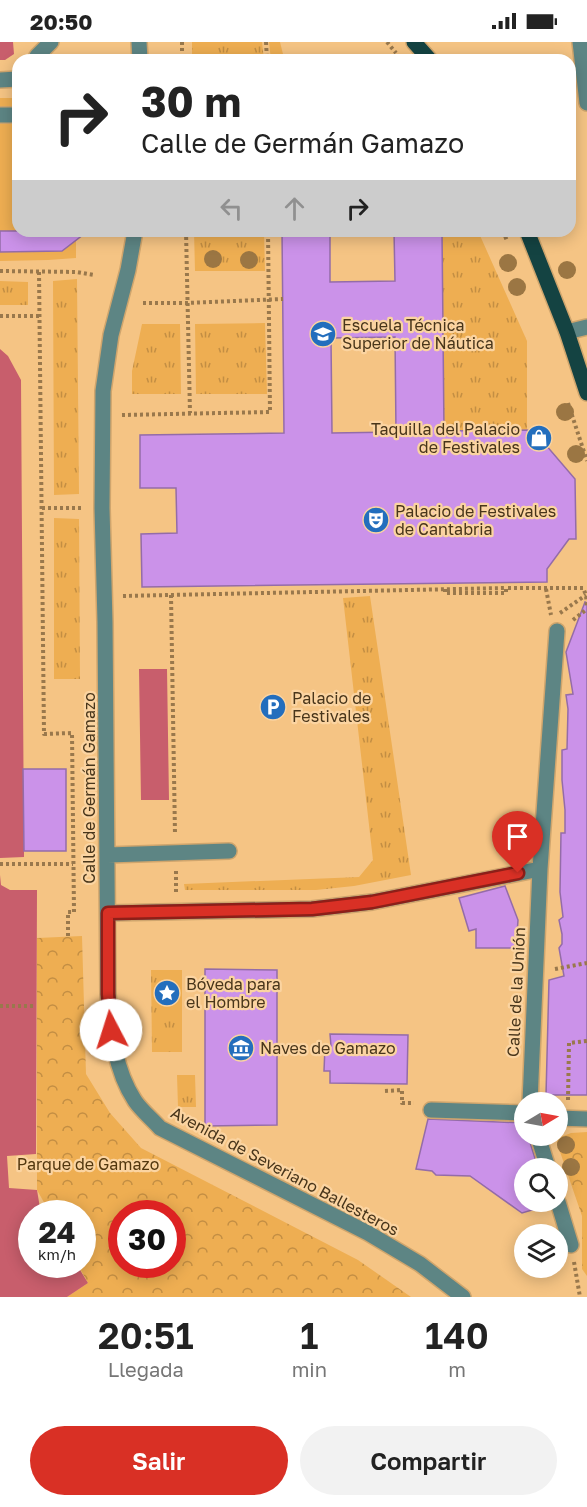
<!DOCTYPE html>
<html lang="es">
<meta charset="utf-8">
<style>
body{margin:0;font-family:"Golos Text",sans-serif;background:#f2f2f2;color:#222;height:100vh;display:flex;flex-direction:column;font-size:22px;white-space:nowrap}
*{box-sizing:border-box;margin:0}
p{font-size:20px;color:#767676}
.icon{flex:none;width:33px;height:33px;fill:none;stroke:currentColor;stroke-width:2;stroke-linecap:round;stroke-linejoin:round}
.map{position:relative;height:1255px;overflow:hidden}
.sheet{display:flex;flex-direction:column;background:#fff;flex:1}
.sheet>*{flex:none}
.guide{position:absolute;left:12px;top:12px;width:564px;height:183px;border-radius:18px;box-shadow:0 3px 15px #0003;background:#fff;color:#222;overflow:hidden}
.needle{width:39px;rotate:80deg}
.controls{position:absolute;left:514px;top:1050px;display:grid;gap:12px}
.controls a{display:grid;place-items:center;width:54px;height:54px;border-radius:50%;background:#fff;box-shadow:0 3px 15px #0003;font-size:30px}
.speed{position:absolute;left:18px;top:1158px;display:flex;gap:12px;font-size:30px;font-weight:700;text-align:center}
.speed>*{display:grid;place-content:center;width:78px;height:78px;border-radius:50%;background:#fff;box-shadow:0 3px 15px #0003;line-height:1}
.speed small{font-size:15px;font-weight:400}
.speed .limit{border:9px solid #d22;background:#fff;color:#111}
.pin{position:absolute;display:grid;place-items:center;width:51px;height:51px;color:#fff;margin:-62px -26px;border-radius:50% 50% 50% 0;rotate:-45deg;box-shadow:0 0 6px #0007}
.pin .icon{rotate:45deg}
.me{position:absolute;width:66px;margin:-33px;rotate:355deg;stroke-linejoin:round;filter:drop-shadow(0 0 4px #0008)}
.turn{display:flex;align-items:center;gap:21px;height:126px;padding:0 30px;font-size:27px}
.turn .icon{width:78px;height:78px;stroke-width:2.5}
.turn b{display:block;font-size:42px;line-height:51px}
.lanes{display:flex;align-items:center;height:57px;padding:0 30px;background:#0003;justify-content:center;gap:30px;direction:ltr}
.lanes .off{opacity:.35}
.eta{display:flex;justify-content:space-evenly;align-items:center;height:102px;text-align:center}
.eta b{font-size:36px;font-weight:600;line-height:42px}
.primary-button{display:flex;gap:12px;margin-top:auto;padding:12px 30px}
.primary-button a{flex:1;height:69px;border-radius:36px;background:#d93025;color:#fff;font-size:24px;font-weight:600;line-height:69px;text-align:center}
.primary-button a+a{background:#f2f2f2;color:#222}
.status{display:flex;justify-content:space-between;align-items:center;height:42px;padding:0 30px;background:#fff;direction:ltr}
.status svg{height:16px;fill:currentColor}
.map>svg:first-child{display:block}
</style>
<div class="status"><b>20:50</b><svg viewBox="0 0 49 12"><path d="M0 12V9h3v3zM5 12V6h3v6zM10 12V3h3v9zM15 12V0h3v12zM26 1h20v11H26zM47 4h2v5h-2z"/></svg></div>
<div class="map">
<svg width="587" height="1255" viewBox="0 0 587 1255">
<defs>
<pattern id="grass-tufts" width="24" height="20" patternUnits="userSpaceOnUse" patternTransform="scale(1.5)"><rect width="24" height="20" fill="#eeae52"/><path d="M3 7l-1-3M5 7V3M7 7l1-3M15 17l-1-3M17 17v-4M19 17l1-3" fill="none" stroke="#c38e43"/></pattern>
<pattern id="park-crowns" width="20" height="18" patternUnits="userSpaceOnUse" patternTransform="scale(1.5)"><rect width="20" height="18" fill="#eeae52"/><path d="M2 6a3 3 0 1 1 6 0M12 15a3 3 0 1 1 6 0" fill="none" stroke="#c38e43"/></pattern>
</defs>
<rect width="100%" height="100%" fill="#f5c484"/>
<!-- grass -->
<path fill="url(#grass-tufts)" d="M192,0h70l2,18h-72z
M269,0h11l4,16h-4v2h-9z
M194,189h70l1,40h-70z
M442,189h36l49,110v89l-83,1z
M77,237l2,215 -25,1 -1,-214z
M0,239l28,1v23h-28z
M265,281l2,71h-71l-1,-70z
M142,282h38l1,70h-49v-23z
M54,476l25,1 1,160h-26z
M370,554l41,279 -57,11 -38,4h-131l-1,-6 175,-7 14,-17 -30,-262z
M151,928h31v82h-30z
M177,1033h18l1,32h-18z"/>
<!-- park -->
<path fill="url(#park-crowns)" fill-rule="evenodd" d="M82,894l4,138 24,39 31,35 217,112 53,37h-344l21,-14 -10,-18 4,-1v-50l-32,-1 -13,-23v-252zM122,1172h50v50h-50z
M587,1090v144l-5,-7v-53l-25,-73 1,-5 13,-5z"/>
<!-- garden -->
<path fill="#eeae52" d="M0,56h18v133l58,7v20l-28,2 -48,1z"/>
<!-- water -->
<path fill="#c85e6c" d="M0,0h13l1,12 -9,6h-5z
M0,307l8,7 13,24 3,471v6l-24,1z
M139,627h28l2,131h-28z
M0,833l1,10 9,5h27l-1,264 -29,2 2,32 28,2 3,18 4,5 -12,1v50l45,1 11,18 -21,14h-67z"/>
<!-- building -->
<path fill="#cb92e9" stroke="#946ca8" stroke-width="1.5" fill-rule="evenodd" d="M0,189h88l-26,20 -62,1z
M282,189h48v51l65,-1 -1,-50h48l2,200 101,-1v14l30,35 1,60h-7l-22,30v13l-405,5 -1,-53 36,-1 -1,-45h-36v-53l144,-2zM395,295l1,95 -64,1 -1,-95z
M585,560l2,1v492h-41l3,-115 15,-4 -5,-28 3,-4v-10l-3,-14 4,-3 -3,-25 1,-59h4v-23l-3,-30v-30l5,-1 1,-40 -2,-14 7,-1 -7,-42z
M23,727h43v82h-42z
M505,844l13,34 -2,28h-40v-19l-7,2 -10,-33z
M205,927l72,1v155l-72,1z
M330,992l78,1 -1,49 -77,-1v-12h-6l1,-24 6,-1z
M428,1077l97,4v13h3l10,32h-13v34h23l1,3 -27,8 -52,-37 -34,-1 -4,-4 -16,-2z"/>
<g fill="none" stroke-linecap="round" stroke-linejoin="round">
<defs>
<path id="minor" d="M139,0l1,18
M580,0l7,61
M37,18v-4l14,-14
M0,38l18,-1
M0,73h18
M135,189l-7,39 -17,65 -8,56 -1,117 3,114 3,372c3,36 6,75 27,107 7,10 17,18 25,27l208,105 52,31 43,33
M567,290l20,-5
M108,813l121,-4
M108,871l204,-4 60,-7 168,-33
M530,1060l10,-233 17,-238
M431,1068l94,3
M558,1076l29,1
M538,1094l10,32
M558,1160l13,43"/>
<path id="major" d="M414,0l16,18
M527,189l40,101 20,61"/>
</defs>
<!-- minor casing -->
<use href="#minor" stroke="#cfa56d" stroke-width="18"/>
<!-- major casing -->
<use href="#major" stroke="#cfa56d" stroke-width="18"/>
<!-- path -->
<path stroke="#99784c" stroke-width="4" stroke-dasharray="3 3" stroke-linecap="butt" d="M182,0v18
M266,0l1,18
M387,0l9,11
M186,189l4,182
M503,189l4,10
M0,229l77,1 17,3
M39,230l5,462 28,-1 2,179h-6v25
M143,261h44l96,-4
M0,274h40
M568,361l19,58
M122,373l148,-3 -2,-181
M42,466h42
M445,547v4h61v-5h77l3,7 1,13
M546,547l5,26
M171,553l4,239
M123,554l383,-8
M560,571l26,-18
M573,578l14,-11
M0,822h73
M176,829v23
M555,927l32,-6
M0,964h36
M385,1049l17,-1v13h12
M568,1058l1,-57 18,-2
M574,1220l6,35"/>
<!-- minor -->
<use href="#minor" stroke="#5d8584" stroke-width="15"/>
<!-- major -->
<use href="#major" stroke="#144342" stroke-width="15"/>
</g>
<!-- trees -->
<g fill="#9b7643">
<circle cx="213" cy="217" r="9"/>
<circle cx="249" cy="218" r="9"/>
<circle cx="508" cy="221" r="9"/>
<circle cx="567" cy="228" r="9"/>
<circle cx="517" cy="245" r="9"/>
<circle cx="565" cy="370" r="9"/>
<circle cx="576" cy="412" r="9"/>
<circle cx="566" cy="1103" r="9"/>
<circle cx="571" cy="1125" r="9"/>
</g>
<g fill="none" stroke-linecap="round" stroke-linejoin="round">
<defs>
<path id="route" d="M111,988l-3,-36v-81l204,-4 60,-7 146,-29"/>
</defs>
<!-- route casing -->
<use href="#route" stroke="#8d1f18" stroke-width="15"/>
<!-- route -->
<use href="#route" stroke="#d93025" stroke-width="10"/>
</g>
<!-- icons -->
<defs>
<symbol id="university-disc" viewBox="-11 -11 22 22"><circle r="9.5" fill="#236ebd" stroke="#fbd4a1"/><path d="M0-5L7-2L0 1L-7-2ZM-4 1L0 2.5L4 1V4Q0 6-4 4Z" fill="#fff"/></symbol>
<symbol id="shop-disc" viewBox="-11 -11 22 22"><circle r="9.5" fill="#236ebd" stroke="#fbd4a1"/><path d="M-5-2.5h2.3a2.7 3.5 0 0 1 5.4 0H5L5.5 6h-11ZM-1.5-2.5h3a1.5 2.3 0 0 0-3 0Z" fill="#fff"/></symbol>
<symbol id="theatre-disc" viewBox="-11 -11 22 22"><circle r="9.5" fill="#236ebd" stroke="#fbd4a1"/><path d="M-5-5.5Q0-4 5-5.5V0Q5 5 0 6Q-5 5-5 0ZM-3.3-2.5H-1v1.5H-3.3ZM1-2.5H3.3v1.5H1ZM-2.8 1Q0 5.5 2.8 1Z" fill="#fff"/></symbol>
<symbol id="parking-disc" viewBox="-11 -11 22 22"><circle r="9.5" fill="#236ebd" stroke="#fbd4a1"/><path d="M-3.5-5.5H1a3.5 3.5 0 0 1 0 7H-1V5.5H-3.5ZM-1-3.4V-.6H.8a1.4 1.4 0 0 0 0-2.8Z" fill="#fff"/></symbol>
<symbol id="sight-disc" viewBox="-11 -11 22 22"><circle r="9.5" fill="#236ebd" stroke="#fbd4a1"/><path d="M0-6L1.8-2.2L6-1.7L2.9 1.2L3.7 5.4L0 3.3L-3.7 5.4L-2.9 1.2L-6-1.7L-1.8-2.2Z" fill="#fff"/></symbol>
<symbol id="museum-disc" viewBox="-11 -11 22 22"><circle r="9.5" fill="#236ebd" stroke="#fbd4a1"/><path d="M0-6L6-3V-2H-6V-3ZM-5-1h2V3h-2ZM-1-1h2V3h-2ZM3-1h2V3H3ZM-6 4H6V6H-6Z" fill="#fff"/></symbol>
</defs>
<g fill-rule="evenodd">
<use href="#university-disc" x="308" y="277" width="30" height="30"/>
<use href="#shop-disc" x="524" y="381" width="30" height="30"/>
<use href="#theatre-disc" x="361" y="463" width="30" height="30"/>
<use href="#parking-disc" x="258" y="650" width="30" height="30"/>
<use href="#sight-disc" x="152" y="936" width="30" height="30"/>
<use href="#museum-disc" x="226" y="991" width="30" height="30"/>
</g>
<g text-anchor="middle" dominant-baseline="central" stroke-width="4.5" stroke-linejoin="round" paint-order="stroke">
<!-- poi labels -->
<g font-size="16" fill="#48351a" stroke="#fbd4a1" text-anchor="start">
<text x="342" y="283">Escuela Técnica<tspan x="342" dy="18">Superior de Náutica</tspan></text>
<text x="520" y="387" text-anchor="end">Taquilla del Palacio<tspan x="520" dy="18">de Festivales</tspan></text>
<text x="395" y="469">Palacio de Festivales<tspan x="395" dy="18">de Cantabria</tspan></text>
<text x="292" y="656">Palacio de<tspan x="292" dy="18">Festivales</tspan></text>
<text x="186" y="942">Bóveda para<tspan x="186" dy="18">el Hombre</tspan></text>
<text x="260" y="1006">Naves de Gamazo</text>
</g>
<!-- street labels -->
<g font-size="16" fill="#48351a" stroke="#fbd4a1">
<text transform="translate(89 746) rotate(-90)">Calle de Germán Gamazo</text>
<text transform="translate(516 950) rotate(-87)">Calle de la Unión</text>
<text transform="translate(285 1129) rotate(28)">Avenida de Severiano Ballesteros</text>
</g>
<!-- park labels -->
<g font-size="16" fill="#52370e" stroke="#fbd4a1">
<text x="88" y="1122">Parque de Gamazo</text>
</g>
</g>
</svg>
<div class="controls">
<a><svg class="needle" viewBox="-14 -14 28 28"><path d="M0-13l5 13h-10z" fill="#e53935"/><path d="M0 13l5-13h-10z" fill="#767676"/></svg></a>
<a><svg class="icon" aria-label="search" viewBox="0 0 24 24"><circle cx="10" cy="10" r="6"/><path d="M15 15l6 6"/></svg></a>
<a><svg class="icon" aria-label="layers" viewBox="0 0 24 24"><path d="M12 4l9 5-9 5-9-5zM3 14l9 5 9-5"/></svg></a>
</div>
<div class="speed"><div>24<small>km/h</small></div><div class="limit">30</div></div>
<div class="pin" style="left:518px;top:831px;background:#d93025"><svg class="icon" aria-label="arrive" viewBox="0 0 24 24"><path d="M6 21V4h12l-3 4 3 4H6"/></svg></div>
<svg class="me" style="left:111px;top:988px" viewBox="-20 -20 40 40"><circle r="19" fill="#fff"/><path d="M0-13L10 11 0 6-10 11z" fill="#d93025"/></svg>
<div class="guide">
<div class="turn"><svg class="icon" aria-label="right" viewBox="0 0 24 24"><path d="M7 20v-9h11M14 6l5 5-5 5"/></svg><div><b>30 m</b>Calle de Germán Gamazo</div></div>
<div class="lanes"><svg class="icon off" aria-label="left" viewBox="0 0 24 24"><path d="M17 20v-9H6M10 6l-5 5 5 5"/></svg><svg class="icon off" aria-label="ahead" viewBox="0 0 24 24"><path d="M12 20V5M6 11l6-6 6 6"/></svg><svg class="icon" aria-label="right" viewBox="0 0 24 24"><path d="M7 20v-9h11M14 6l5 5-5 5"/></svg></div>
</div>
</div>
<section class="sheet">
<div class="eta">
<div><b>20:51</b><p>Llegada</p></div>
<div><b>1</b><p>min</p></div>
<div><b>140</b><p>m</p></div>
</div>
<div class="primary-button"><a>Salir</a><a>Compartir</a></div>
</section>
